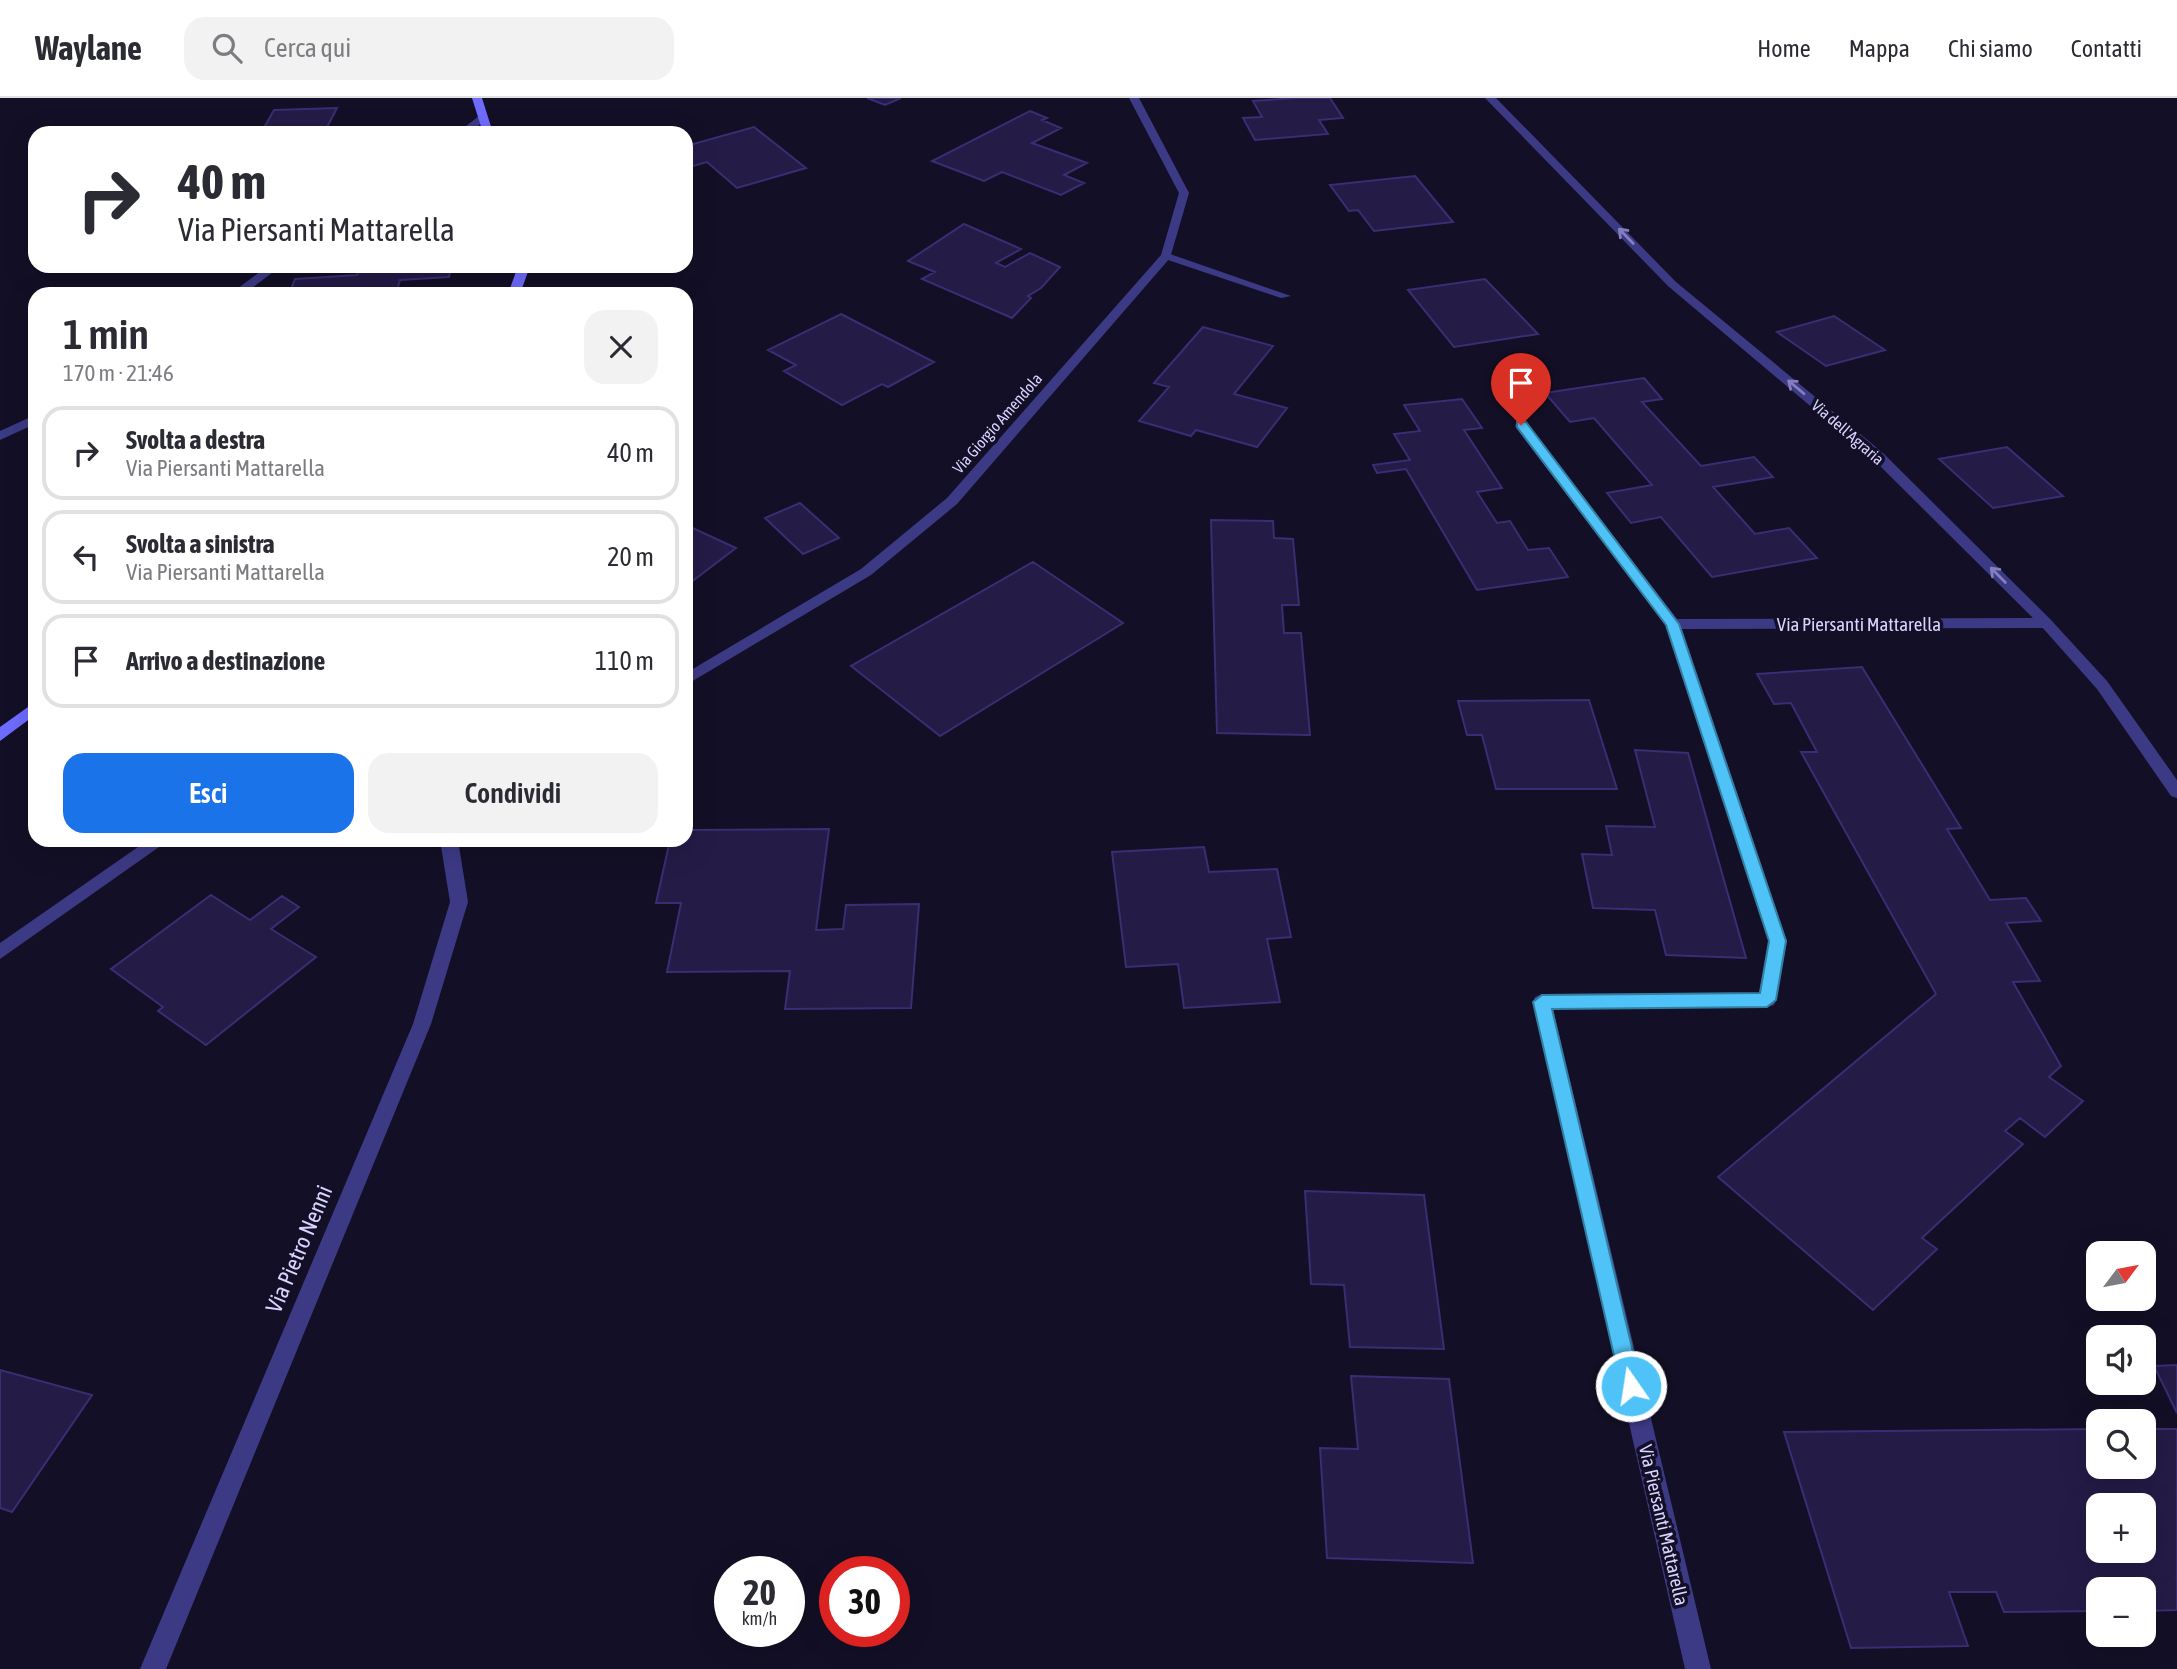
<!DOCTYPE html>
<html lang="it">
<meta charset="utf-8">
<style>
body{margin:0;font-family:"Asap Condensed",sans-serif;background:#f2f2f3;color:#2b2b33;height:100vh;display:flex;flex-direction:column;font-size:26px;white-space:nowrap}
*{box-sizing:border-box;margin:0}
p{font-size:23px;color:#7c7c81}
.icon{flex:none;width:38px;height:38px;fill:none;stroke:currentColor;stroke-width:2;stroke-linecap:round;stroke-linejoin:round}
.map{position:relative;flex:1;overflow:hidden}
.panel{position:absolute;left:28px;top:189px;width:665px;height:560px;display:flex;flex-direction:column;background:#fff;border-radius:21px;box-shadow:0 7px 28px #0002}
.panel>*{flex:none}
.banner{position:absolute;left:28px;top:28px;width:665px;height:147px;border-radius:21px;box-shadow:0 7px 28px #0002;background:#fff;color:#2b2b33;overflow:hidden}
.needle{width:46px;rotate:58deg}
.tools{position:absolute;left:2086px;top:1143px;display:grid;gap:14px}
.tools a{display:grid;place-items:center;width:70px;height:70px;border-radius:14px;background:#fff;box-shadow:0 7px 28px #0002;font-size:35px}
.speed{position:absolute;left:714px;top:1458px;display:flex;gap:14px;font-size:35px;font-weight:700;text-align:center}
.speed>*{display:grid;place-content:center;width:91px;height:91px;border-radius:50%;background:#fff;box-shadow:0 7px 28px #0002;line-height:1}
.speed small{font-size:18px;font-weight:400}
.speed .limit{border:10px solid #d22;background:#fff;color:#111}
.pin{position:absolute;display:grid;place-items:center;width:60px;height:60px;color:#fff;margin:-72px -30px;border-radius:50% 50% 50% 0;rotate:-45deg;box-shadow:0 0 7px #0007}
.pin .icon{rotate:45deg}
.me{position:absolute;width:77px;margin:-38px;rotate:347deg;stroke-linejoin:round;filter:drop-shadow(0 0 5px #0008)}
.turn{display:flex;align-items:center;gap:24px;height:147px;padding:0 35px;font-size:32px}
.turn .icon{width:91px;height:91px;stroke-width:2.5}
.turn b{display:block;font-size:49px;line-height:60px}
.round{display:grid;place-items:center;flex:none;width:74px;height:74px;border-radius:21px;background:#f2f2f3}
.head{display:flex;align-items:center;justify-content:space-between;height:119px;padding:0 35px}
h1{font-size:42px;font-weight:600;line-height:52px}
.button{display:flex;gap:14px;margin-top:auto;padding:14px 35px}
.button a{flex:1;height:80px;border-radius:21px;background:#1a73e8;color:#fff;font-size:28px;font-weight:600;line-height:80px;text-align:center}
.button a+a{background:#f2f2f3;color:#2b2b33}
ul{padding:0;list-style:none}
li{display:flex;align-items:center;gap:21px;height:94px;margin:0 14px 10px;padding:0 21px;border:4px solid #e1e1e2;border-radius:21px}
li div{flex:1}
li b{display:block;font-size:26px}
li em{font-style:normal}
header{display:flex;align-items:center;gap:42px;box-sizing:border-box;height:98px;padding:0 35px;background:#fff;border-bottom:2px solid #e1e1e2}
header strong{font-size:33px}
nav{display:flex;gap:38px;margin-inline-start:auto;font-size:24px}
.search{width:490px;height:63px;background:#f2f2f3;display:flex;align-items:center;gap:18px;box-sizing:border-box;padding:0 24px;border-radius:21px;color:#7c7c81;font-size:26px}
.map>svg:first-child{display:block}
</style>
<header>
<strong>Waylane</strong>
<div class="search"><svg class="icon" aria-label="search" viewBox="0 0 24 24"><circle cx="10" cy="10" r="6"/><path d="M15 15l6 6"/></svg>Cerca qui</div>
<nav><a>Home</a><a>Mappa</a><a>Chi siamo</a><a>Contatti</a></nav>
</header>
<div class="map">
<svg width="2177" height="1571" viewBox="0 0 2177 1571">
<rect width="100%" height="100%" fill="#130f26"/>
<!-- building -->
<path fill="#241b47" stroke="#3b2d73" stroke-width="2" fill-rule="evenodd" d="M867,0h34l-16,7z
M1295,0h35l13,20 -24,2 9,14 -73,6 -12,-22 19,-1 -9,-16z
M337,10l-13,25h-63l13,-23z
M1030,13l17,7 -5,2 19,8 -29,15 55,20 -23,12 20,8 -23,12 -59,-23 -18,9 -52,-20z
M754,29l52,41 -69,20 -30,-26 -21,6v-22z
M1415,78l38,46 -79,9 -16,-21 -9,1 -19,-26z
M964,126l57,25 -25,14 9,4 25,-14 30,14 -19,21 -13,8 3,2 -19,20 -90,-39 13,-7 -27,-11z
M360,168h91l-2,11 -49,3 -4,14h-107l6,-15 62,-4z
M1485,181l53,55 -84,13 -46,-57z
M841,216l93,48 -46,25 -6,-3 -40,21 -58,-34 12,-6 -28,-15z
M1834,218l51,34 -59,16 -49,-34z
M1203,229l70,19 -39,48 53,14 -30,39 -61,-17 -5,6 -52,-15 30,-34 -15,-4z
M1644,280l18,21 -20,3 59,64 53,-9 19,20 -60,10 42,47 34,-6 28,30 -105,19 -51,-60 -30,6 -24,-30 45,-8 -58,-67 -24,4 -25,-29z
M1462,301l20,29 -18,2 38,58 -25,4 20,31 13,-2 18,29 21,-2 19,29 -91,13 -71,-121 -29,4 -4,-8 37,-5 -16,-26 26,-3 -16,-26z
M2007,349l56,49 -70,12 -54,-49z
M800,405l39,35 -36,16 -38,-36z
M1211,422l62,1 1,17 19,1 6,66h-17l2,28h17l9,102 -93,-2z
M686,427l50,23 -50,38z
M1033,464l90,61 -183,113 -89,-70z
M1862,569l99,161 -14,1 43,71 36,-2 15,23 -35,2 34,58 -27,1 48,84 -12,11 34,24 -38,36 -25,-19 -15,13 18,13 -101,94 15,11 -64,61 -155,-133 218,-183 -135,-242h16l-26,-49 -17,1 -17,-30z
M1589,602l28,89h-121l-14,-54h-15l-9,-34z
M1635,652l53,3 58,205 -80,-3 -11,-45 -62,-2 -11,-54 30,1 -6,-29 49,1z
M829,731l-13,101 27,-1 3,-24 73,-1 -8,104 -126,1 5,-38 -123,1 14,-69h-25l14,-63h16v-10z
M1204,749l5,25 68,-3 14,68 -24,2 13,63 -96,6 -6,-44 -52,3 -14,-115z
M211,797l39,25 32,-24 17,11 -28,22 45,28 -110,88 -48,-34 5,-4 -52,-38z
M1305,1093l119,4 20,154 -94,-2 -6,-62 -33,-1z
M2177,1267v48l-23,-47z
M0,1272l92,25 -80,117 -12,-4z
M1351,1278l98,3 24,184 -146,-5 -7,-110 38,1z
M2098,1331v37h46v-37h33v181l-33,1v-22h-46v22l-94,1 -8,-20h-47l19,54 -117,2 -67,-216zM2098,1407h46v45h-46z"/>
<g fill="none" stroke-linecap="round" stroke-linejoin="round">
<!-- service -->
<path fill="#3d3a85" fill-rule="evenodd" d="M1162,156h8l121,42 -10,2 -119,-40z"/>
<!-- minor -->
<path fill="#3d3a85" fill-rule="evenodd" d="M1129,0h10l50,95 -19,65 -213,246 -86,71 -185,110v-12l175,-104 86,-71 214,-243 18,-62z
M479,18l9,2 -19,15h-12z
M268,168h13l-37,28h-14z
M35,317v9l-35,16v-9z
M1521,323l5,1 151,197 369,-1 7,5 -7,5 -364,1 105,312 -11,59 -2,5 -7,2 -214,2 158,660h-26l-152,-667 2,-5 7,-3 217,-1 10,-52 -103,-316 -150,-197 -1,-3z
M148,742h21l-169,119v-16z
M440,742h18l10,62 -37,122 -265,645h-26l273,-645 37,-122z"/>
<!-- tertiary -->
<path fill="#3d3a85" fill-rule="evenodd" d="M1485,0h11l180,184 206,170 169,168 56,61 70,99v18l-6,-2 -74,-107 -56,-63 -169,-168 -204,-172z"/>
<!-- secondary -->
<path fill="#6f6bff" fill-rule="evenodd" d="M472,0h10l11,35h-10z
M518,168h12l-10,28h-12z
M35,604v13l-35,26v-14z"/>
</g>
<!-- one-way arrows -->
<defs><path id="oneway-shaft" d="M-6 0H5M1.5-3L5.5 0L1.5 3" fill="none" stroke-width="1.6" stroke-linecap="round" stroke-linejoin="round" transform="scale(1.75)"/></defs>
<g stroke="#837fbc">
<use href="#oneway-shaft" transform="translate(1626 138) rotate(-134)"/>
<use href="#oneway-shaft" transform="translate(1796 289) rotate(-140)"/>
<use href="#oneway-shaft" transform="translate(1998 477) rotate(-135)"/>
</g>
<!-- route -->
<path fill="#4fc3f7" stroke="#337fa1" stroke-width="2" d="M1517,324h9l153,202 107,317 -10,59 -9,7 -215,2 89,377 -3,7 -7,3 -7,-3 -3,-7 -88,-384 9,-7 218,-2 9,-52 -103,-316 -149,-198z"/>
<g text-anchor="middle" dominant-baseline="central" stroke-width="7" stroke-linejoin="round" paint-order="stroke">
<!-- far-street labels -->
<g font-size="16" fill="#d9d4ff" stroke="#130f26">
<text transform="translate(997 325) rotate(-49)">Via Giorgio Amendola</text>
<text transform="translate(1848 334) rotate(41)">Via dell'Agraria</text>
</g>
<!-- street labels -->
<g font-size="19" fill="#d9d4ff" stroke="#130f26">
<text x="1859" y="526">Via Piersanti Mattarella</text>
<text transform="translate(1664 1427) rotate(77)">Via Piersanti Mattarella</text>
</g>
<!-- near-street labels -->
<g font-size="23" fill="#d9d4ff" stroke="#130f26">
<text transform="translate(299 1151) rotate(-67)">Via Pietro Nenni</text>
</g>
</g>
</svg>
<div class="tools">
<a><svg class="needle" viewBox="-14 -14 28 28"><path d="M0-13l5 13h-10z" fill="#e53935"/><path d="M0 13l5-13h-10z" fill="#7c7c81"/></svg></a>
<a><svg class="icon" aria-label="sound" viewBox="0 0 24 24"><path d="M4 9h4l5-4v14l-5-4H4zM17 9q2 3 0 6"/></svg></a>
<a><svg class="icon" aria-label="search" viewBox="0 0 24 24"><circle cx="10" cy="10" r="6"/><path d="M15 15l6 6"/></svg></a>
<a>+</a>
<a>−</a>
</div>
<div class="speed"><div>20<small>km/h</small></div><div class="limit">30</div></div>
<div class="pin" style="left:1521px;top:327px;background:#d93025"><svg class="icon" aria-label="arrive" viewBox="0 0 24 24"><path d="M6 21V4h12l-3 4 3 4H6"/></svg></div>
<svg class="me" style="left:1631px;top:1288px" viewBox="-20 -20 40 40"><circle r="17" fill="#4fc3f7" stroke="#fff" stroke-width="3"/><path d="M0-11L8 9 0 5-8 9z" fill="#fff"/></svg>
<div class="banner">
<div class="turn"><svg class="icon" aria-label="right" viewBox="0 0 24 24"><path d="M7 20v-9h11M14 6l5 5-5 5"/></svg><div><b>40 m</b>Via Piersanti Mattarella</div></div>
</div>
<section class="panel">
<div class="head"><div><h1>1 min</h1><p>170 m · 21:46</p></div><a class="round"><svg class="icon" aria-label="close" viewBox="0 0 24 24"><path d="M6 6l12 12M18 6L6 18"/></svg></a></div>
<ul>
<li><svg class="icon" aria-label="right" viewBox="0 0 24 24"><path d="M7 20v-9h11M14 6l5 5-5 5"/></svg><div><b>Svolta a destra</b><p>Via Piersanti Mattarella</p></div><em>40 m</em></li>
<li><svg class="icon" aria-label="left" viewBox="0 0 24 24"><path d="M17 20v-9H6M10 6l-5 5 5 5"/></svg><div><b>Svolta a sinistra</b><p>Via Piersanti Mattarella</p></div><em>20 m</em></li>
<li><svg class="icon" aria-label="arrive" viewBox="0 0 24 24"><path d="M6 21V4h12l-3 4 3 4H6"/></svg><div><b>Arrivo a destinazione</b></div><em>110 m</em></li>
</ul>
<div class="button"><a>Esci</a><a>Condividi</a></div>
</section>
</div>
